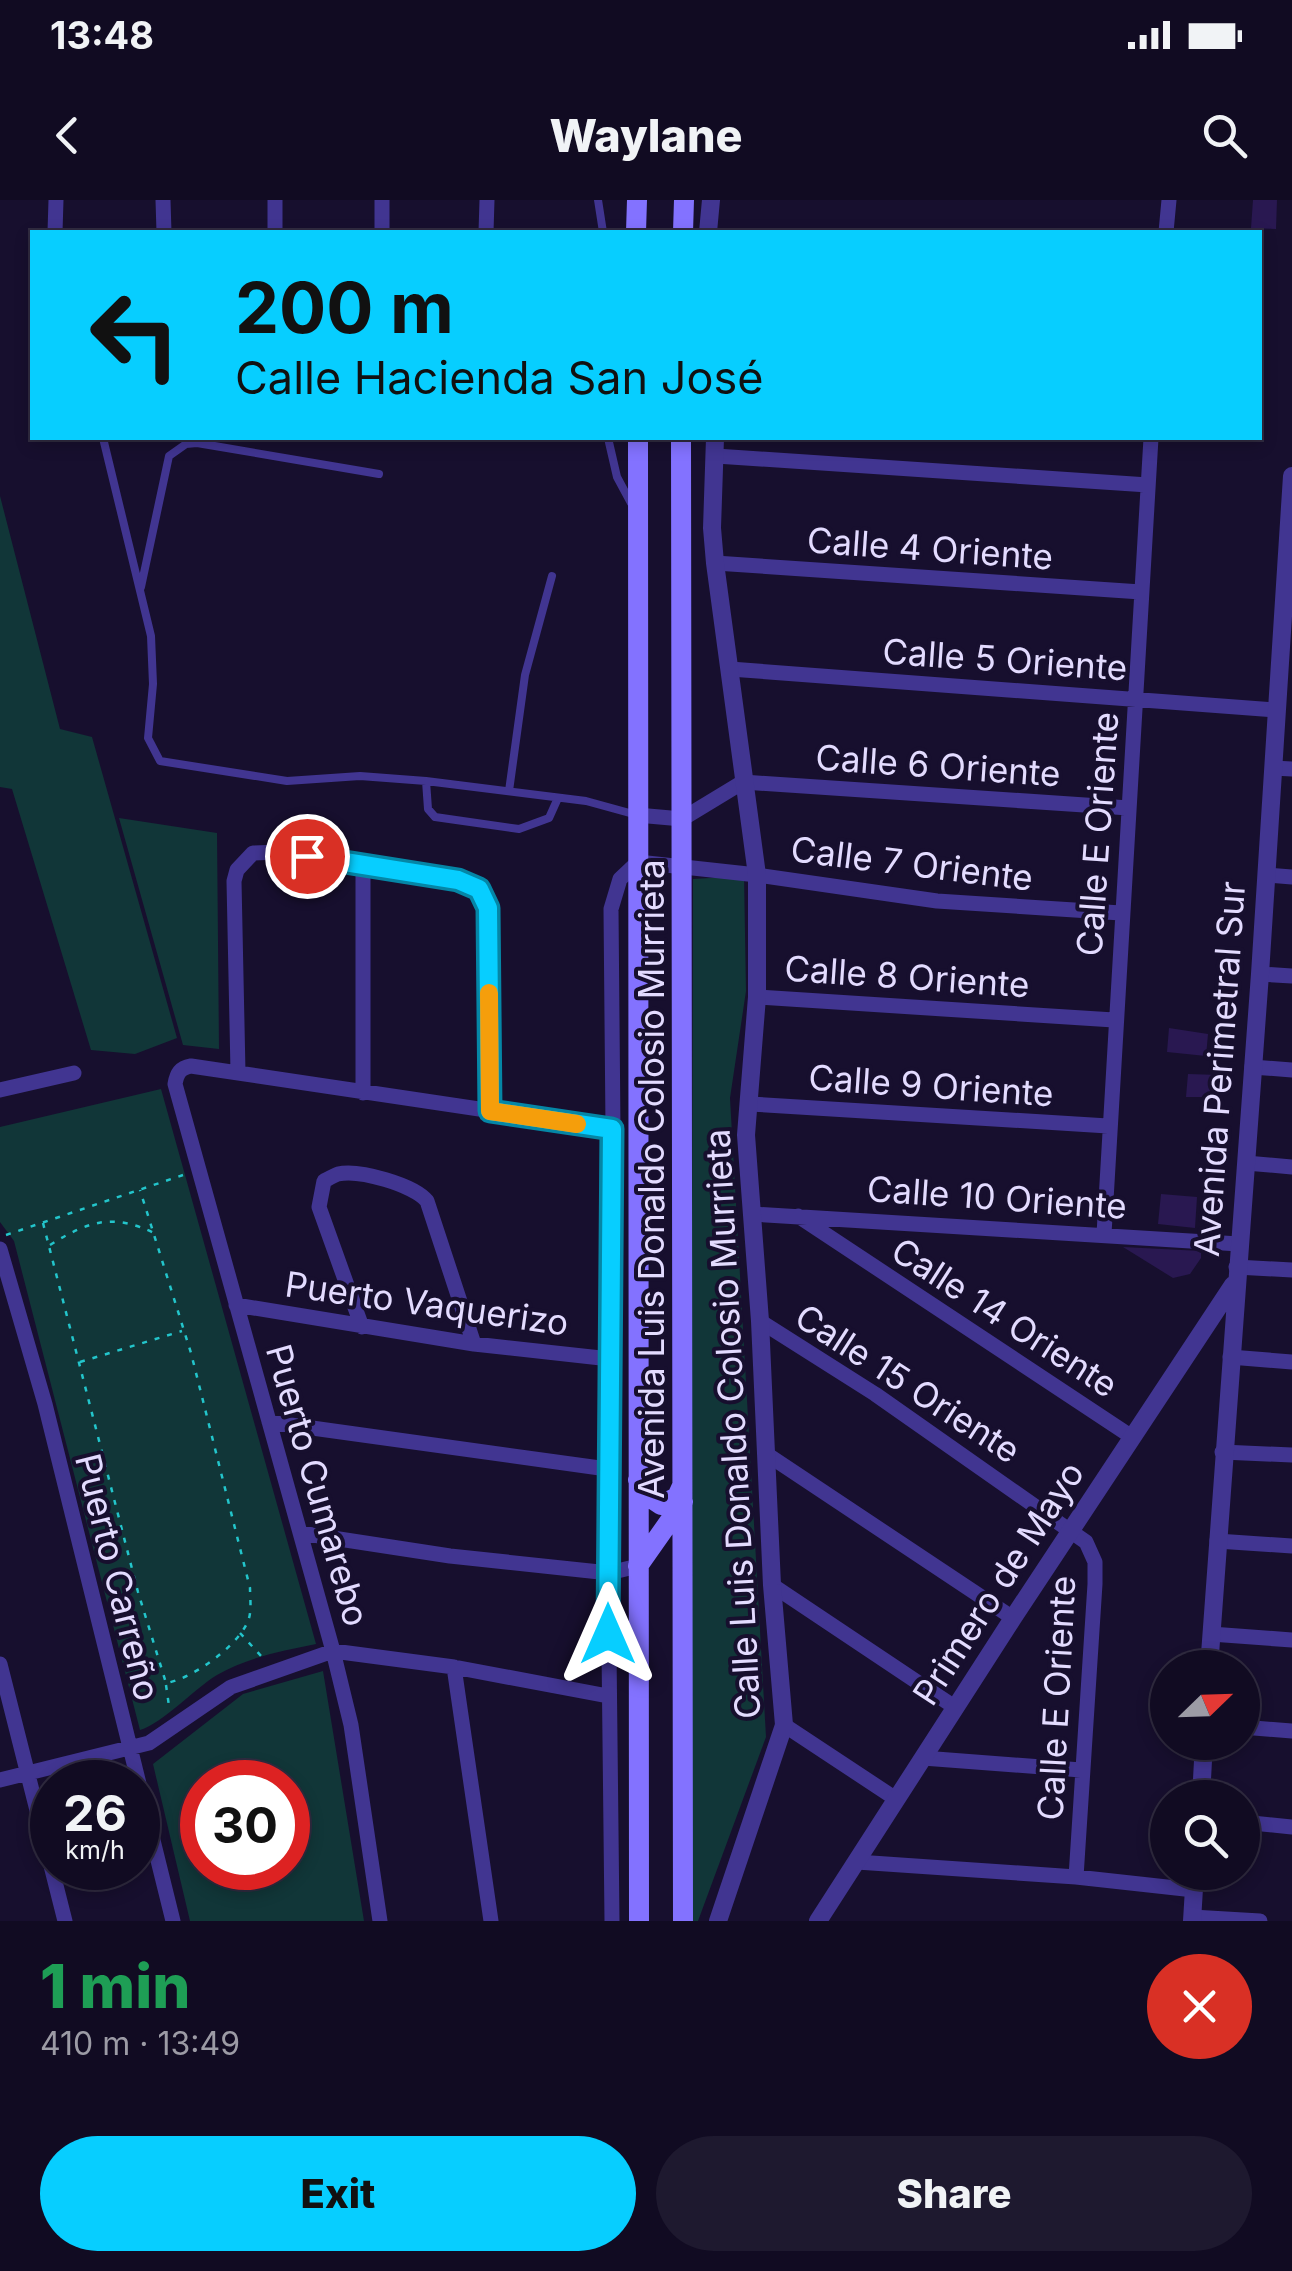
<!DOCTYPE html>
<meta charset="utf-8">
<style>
body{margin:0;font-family:Inter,sans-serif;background:#1e192f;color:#f1f3f6;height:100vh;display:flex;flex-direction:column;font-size:38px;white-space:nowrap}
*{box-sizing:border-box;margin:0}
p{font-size:32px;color:#9c9ba5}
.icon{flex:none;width:55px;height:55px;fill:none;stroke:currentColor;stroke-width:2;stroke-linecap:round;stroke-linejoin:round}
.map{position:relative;height:1721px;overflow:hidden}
.side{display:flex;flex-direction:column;background:#110b22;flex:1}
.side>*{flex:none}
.top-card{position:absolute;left:30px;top:30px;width:1232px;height:210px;border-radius:0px;box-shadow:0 5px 15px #0003,0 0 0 2px #302b40;background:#07ceff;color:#111;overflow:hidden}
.needle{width:65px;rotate:67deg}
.tools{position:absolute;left:1150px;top:1450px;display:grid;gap:20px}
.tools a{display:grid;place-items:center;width:110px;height:110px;border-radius:50%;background:#110b22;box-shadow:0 5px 15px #0003,0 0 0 2px #302b40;font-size:50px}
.speed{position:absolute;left:30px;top:1560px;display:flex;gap:20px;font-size:50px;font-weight:700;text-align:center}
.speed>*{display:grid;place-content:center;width:130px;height:130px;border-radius:50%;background:#110b22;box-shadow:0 5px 15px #0003,0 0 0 2px #302b40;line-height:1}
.speed small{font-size:25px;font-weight:400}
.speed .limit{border:15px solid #d22;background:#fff;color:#111}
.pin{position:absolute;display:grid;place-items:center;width:85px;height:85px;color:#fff;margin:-42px;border:5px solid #fff;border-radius:50%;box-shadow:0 2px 10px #0007}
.me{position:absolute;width:110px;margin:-55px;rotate:0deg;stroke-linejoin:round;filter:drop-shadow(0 0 8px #0008)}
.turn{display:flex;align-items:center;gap:35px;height:210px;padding:0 40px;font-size:45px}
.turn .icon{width:130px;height:130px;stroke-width:2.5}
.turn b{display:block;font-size:70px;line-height:85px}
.round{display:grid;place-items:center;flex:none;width:105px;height:105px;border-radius:52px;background:#1e192f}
.head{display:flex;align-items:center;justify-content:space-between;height:170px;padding:0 40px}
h1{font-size:60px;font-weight:800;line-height:75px;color:#1e9e55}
.button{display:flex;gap:20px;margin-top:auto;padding:20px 40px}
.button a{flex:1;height:115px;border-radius:60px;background:#07ceff;color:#111;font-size:40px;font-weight:800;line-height:115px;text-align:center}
.button a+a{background:#1e192f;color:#f1f3f6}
.status{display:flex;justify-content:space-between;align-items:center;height:70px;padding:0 50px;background:#110b22;direction:ltr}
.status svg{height:28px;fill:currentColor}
header{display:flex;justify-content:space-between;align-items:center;height:130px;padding:0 40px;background:#110b22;font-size:45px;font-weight:800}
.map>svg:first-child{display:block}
</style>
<div class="status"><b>13:48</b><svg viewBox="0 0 49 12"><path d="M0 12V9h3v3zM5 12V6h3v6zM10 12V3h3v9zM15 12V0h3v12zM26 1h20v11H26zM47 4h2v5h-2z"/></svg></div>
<header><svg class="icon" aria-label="back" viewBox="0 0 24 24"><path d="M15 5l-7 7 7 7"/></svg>Waylane<svg class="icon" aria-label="search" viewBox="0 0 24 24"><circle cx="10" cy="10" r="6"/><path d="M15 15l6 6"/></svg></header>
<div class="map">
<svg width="1292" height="1721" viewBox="0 0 1292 1721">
<rect width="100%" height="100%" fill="#170f2e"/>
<!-- green -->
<path fill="#113638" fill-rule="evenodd" d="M0,296l60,233 32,8 85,301 -42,16 -44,-4 -79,-261 -12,-2z
M119,618l98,15 2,216 -36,-4z
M744,676l2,115 -16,107 36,639 -68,184h-8l3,-1042z
M161,889l155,555c-34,7 -68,13 -99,31 -23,14 -54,48 -77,55l-126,-489 -14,-19v-95z
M323,1471l41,250h-174l-37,-157 90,-70zM202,1582h86v86h-86z"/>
<!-- building -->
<path fill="#291851" d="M1253,0h24l-1,29 -25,-1z
M506,28h64v4h-64z
M1169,828l39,6 -2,22 -39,-4z
M1188,874l31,1 -1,22h-32z
M1161,994l36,3 -2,31 -37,-4z
M1123,1047l78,4v7l-11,16 -17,4z"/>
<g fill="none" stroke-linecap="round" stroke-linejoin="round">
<!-- path -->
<path stroke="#23c5cb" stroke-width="2.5" stroke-dasharray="5 8" stroke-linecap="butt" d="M43,1023l95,369 28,91c26,-4 72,-37 82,-62 4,-9 2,-24 2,-33l-59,-235 -51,-163
M6,1035l177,-60
M50,1045c38,-24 63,-32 104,-12
M80,1162l102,-31
M240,1433l22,24
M166,1485l3,21"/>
<!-- service -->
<path stroke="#413591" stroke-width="8" d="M598,0l5,32
M103,238l48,198 2,48 -5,54 12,23 127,20 73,-5 66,5 160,20 51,14
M608,238l9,39 14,26
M141,387l28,-131 17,-12 11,-1 182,31
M426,581l2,28 7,8 84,12 30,-11 9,-20
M509,591l16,-116 27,-99"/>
<!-- minor -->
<path stroke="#413591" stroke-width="15" d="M163,0l1,32
M275,0v32
M382,0v32
M55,32l1,-32
M486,32l1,-32
M1166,32l3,-32
M716,256l432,29
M715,363l426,29
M730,469l545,41
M1273,568l19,1
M637,615l45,4 61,-37 386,26
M1266,675l26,2
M1260,774l32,2
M757,797l357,23
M1252,867l40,3
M238,872l-4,-191 3,-11 16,-17 26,-1 179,28 21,9 9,19 3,203
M0,890l74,-17
M363,893v-227
M750,904l358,22
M1246,963l46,4
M752,1014l487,30
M798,1016l334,221
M1104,1034l47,-796
M0,1049l45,155 128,517
M1236,1067l56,3
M236,1105l238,39 136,15
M760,1121l115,73 211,148 9,20v22l-19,293
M362,1127l-43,-120 5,-26c2,-1 11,-6 14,-7 21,-5 76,11 89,27l47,143
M1230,1157l62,5
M269,1222l338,47
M1222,1252l70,3
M765,1253l248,165
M300,1333l150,23 159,17 29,-7
M1217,1341l75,5
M772,1385l184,123
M1211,1434l81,6
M0,1464l65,257
M454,1467l37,254
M784,1525l112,74
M1242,1527l50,4
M923,1558l158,12
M0,1580l149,-37 82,-56 102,-36 121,16 154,29
M1242,1622l50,5
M857,1662l219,15 118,13
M1192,1717l68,4
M380,1721l-29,-196 -18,-74 -158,-567c2,-11 5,-16 16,-18l422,63
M612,1721l-5,-452 6,-340 -2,-220 9,-30 18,-17 119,13 180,26 184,12"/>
<!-- tertiary -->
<path stroke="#413591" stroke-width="18" d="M708,32l3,-32
M715,238l-3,90 3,35 42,312v122l-11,138 14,186 12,264 12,140 -66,196
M1209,1468l51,-694 32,-498
M1201,1598l3,-56
M818,1721l195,-303 220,-333
M1192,1721l3,-49"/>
<!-- secondary -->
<path stroke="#8372ff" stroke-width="20" d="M636,32l1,-32
M683,32l1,-32
M638,238l1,1483
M681,238l2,1483
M638,1280l8,15 15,10 16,-8 5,-11
M638,1366l45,-64"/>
</g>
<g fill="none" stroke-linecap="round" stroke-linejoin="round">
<defs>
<path id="route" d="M307,656l151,24 21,9 9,19 2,203 122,18 -4,505"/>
</defs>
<!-- route casing -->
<use href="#route" stroke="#0586a6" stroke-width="25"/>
<!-- route -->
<use href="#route" stroke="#07ceff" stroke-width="18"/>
<!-- slow -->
<path stroke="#f59e0b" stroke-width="18" d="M489,793l1,118 87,13"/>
</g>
<g text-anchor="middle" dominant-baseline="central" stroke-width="8" stroke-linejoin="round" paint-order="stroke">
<!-- street labels -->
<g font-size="35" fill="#e3dbff" stroke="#170f2e">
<text transform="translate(930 348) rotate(4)">Calle 4 Oriente</text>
<text transform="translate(1005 459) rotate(4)">Calle 5 Oriente</text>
<text transform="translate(938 565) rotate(4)">Calle 6 Oriente</text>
<text transform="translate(1097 634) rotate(-86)">Calle E Oriente</text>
<text transform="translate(912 663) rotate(7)">Calle 7 Oriente</text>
<text transform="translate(907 776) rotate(4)">Calle 8 Oriente</text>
<text transform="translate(1219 869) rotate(-86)">Avenida Perimetral Sur</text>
<text transform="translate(931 885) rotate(4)">Calle 9 Oriente</text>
<text transform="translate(651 979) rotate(-90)">Avenida Luis Donaldo Colosio Murrieta</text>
<text transform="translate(997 997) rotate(4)">Calle 10 Oriente</text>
<text transform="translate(427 1103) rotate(8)">Puerto Vaquerizo</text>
<text transform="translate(1005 1117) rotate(33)">Calle 14 Oriente</text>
<text transform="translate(908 1183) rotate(33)">Calle 15 Oriente</text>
<text transform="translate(732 1224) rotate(-93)">Calle Luis Donaldo Colosio Murrieta</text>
<text transform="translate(318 1285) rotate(74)">Puerto Cumarebo</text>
<text transform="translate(118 1377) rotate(76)">Puerto Carreño</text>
<text transform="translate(998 1383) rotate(-57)">Primero de Mayo</text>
<text transform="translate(1056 1498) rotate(-87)">Calle E Oriente</text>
</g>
</g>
</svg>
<div class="tools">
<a><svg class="needle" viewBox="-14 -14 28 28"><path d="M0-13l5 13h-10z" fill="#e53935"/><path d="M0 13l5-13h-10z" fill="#9c9ba5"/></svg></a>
<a><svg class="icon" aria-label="search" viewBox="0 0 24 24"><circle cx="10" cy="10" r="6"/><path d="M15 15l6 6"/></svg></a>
</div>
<div class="speed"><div>26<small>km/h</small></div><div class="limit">30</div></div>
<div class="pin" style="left:307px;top:656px;background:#d93025"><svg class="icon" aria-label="arrive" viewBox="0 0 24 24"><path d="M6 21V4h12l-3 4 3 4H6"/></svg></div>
<svg class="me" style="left:608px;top:1434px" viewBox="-20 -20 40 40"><path d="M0-17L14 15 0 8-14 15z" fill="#07ceff" stroke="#fff" stroke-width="4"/></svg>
<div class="top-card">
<div class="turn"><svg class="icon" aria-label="left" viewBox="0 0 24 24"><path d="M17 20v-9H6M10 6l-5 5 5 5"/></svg><div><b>200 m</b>Calle Hacienda San José</div></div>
</div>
</div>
<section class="side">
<div class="head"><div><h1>1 min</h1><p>410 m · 13:49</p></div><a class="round" style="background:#d93025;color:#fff"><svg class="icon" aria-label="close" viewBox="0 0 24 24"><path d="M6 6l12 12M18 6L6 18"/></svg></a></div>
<div class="button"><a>Exit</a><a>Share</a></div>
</section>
